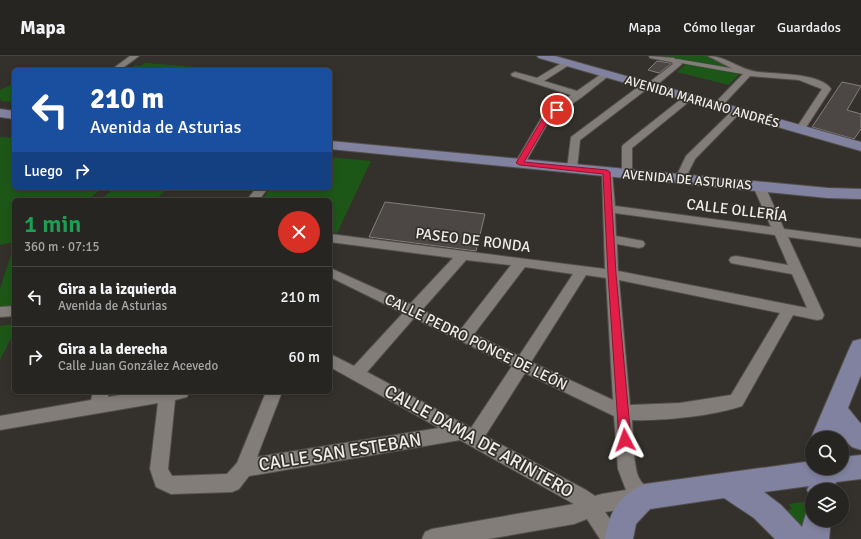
<!DOCTYPE html>
<html lang="es">
<meta charset="utf-8">
<style>
body{margin:0;font-family:Signika,sans-serif;background:#2f2d2a;color:#f1f3f6;height:100vh;display:flex;flex-direction:column;font-size:15px;white-space:nowrap}
*{box-sizing:border-box;margin:0}
p{font-size:13px;color:#a4a5a5}
.icon{flex:none;width:22px;height:22px;fill:none;stroke:currentColor;stroke-width:2;stroke-linecap:round;stroke-linejoin:round}
.map{position:relative;flex:1;overflow:hidden}
.side{position:absolute;left:12px;top:142px;width:320px;height:196px;display:flex;flex-direction:column;background:#272521;border-radius:6px;box-shadow:0 2px 6px #0003,0 0 0 1px #43423f}
.side>*{flex:none}
.guide{position:absolute;left:12px;top:12px;width:320px;height:122px;border-radius:6px;box-shadow:0 2px 6px #0003,0 0 0 1px #43423f;background:#1a4fa0;color:#fff;overflow:hidden}
.buttons{position:absolute;left:805px;top:375px;display:grid;gap:8px}
.buttons a{display:grid;place-items:center;width:44px;height:44px;border-radius:50%;background:#272521;box-shadow:0 2px 6px #0003,0 0 0 1px #43423f;font-size:20px}
.pin{position:absolute;display:grid;place-items:center;width:34px;height:34px;color:#fff;margin:-17px;border:2px solid #fff;border-radius:50%;box-shadow:0 1px 4px #0007}
.me{position:absolute;width:44px;margin:-22px;rotate:356deg;stroke-linejoin:round;filter:drop-shadow(0 0 3px #0008)}
.turn{display:flex;align-items:center;gap:14px;height:84px;padding:0 12px;font-size:18px}
.turn .icon{width:52px;height:52px;stroke-width:2.5}
.turn b{display:block;font-size:28px;line-height:34px}
.then{display:flex;align-items:center;height:38px;padding:0 12px;background:#0003;gap:8px;font-size:15px}
.round{display:grid;place-items:center;flex:none;width:42px;height:42px;border-radius:21px;background:#2f2d2a}
.headline{display:flex;align-items:center;justify-content:space-between;height:68px;padding:0 12px}
h1{font-size:24px;font-weight:600;line-height:30px;color:#1e9e55}
ul{padding:0;list-style:none}
li{display:flex;align-items:center;gap:12px;height:60px;padding:0 12px;border-top:1px solid #43423f}
li div{flex:1}
li b{display:block;font-size:15px}
li em{font-style:normal}
header{display:flex;align-items:center;gap:24px;box-sizing:border-box;height:56px;padding:0 20px;background:#272521;border-bottom:1px solid #43423f}
header strong{font-size:19px}
nav{display:flex;gap:22px;margin-inline-start:auto;font-size:14px}
.map>svg:first-child{display:block}
</style>
<header>
<strong>Mapa</strong>
<nav><a>Mapa</a><a>Cómo llegar</a><a>Guardados</a></nav>
</header>
<div class="map">
<svg width="861" height="483" viewBox="0 0 861 483">
<rect width="100%" height="100%" fill="#34312c"/>
<!-- green -->
<path fill="#1d5717" d="M664,0h44l33,16 -12,13 -52,-13 11,-10z
M145,7l89,7h-105l7,-5 5,1z
M11,29h3v17l-14,-1 2,-1 -2,-1v-9z
M0,81l14,1v50h88l-14,12h-74v42l-14,3z
M330,101l41,4 -34,72 -7,-1v-32h-68l8,-12h60z
M114,132h53l-11,12h-55z
M14,190v60l-14,1v-18z
M14,268v8l-14,28v-34z
M810,445l-5,38 -25,-27 12,-3 -3,-5z"/>
<!-- building -->
<path fill="#4c4644" stroke="#847e7b" d="M657,5l13,2 1,1 -12,9 -11,-3z
M842,26l19,4 -14,24 14,4v15l-7,10 -42,-12z
M385,146l100,12 -9,37 -107,-14z"/>
<g fill="none" stroke-linecap="round" stroke-linejoin="round">
<defs>
<path id="pedestrian" d="M677,3l71,12 3,2 -3,2 -73,-13 -1,-1z"/>
<path id="minor" d="M130,0h9l-19,14h-9z
M649,0l25,2 8,6 -30,25h-5l-67,51 -3,29 -1,2h-8l-1,-2 4,-32 71,-53h5l26,-20 -2,-2 -21,-4z
M708,0c18,0 32,14 50,16 17,2 64,1 73,17l-28,43h-6l-2,-2 27,-41 -23,-9 -49,-4 -30,32h-6l-2,-2 2,-2 29,-30z
M565,5h3l4,2 -28,18 33,10 27,-19h3l4,2 -29,23 -32,22 -26,46h-8l-1,-2 28,-48 28,-20 -59,-19 -1,-2 4,-2 22,6z
M688,39l3,1 1,2 -1,2 -59,48v26l-1,2h-8l-1,-2v-27l1,-2 62,-49z
M736,53l3,1 2,2 -2,2 -44,45 -11,22h-8l-1,-2 11,-23 47,-46z
M607,113l5,3 3,34 156,21 -18,-41 6,-3 6,3 19,43 77,10v8l-73,-10 36,78 -2,4 -5,1 -24,-5 -51,91c-30,10 -78,15 -110,14 1,14 1,46 7,58 4,8 12,11 16,19l-3,7 -7,2 -40,6 14,20 3,7h-22l-13,-20 -13,5 -86,15h-66l3,-7 7,-3 142,-25 -114,-64 -211,36 -10,13 -7,3 -61,2 -15,-7 -6,-18 8,-66 -158,27v-14l91,-16 2,-8h16l-1,5 32,-5h49l-2,5 -12,3 -7,69 4,7 55,-2 10,-11 29,-71h16l-25,65 182,-29 -109,-61v-13l24,12 49,-53 -73,-36v-9l80,36 43,-46 -123,-16v-8l275,35 -3,-97zM615,157l160,22 13,30 -52,-9 -5,1 -2,3 2,3 5,1 56,10 15,34 -189,-37 -1,-27 22,4 4,-1 2,-3 -2,-3 -27,-5zM466,204l45,5 -50,64 -39,-19zM525,211l48,7 -54,82 -45,-22zM586,219l20,3 7,122 -82,-38zM619,224l161,33 -49,82 -51,8 -50,2zM414,262l98,48 -41,62 -104,-56zM525,317l89,43 4,53 8,21 -24,4 -7,2 -9,-6 -101,-54z
M256,132h12l-9,12h-12z
M14,250v10l-14,1v-10z"/>
<path id="secondary" d="M537,0h18l306,86v9l-322,-93z
M0,53l14,2v8l-14,-2z
M330,85l498,47 33,1v10l-33,-1 -498,-49z
M861,283v36l-13,33 13,16v26l-9,-3 -14,-13 -1,4h-25v1l-1,-1 39,-91 3,-6z
M861,399v24l-25,3 -1,8h-23v9l-5,-9 2,-4 -45,6 17,13 21,22 5,-17 5,-2v12h19l-2,19h-54l-21,-21 -30,-20 -74,11 -14,15 -3,15h-28c3,-26 15,-45 40,-55l167,-23v7h30v-11z"/>
</defs>
<!-- pedestrian casing -->
<use href="#pedestrian" stroke="#534f4c" stroke-width="1"/>
<!-- minor casing -->
<use href="#minor" stroke="#534f4c" stroke-width="2"/>
<!-- secondary casing -->
<use href="#secondary" stroke="#534f4c" stroke-width="2"/>
<!-- pedestrian -->
<use href="#pedestrian" fill="#827d78" fill-rule="evenodd"/>
<!-- minor -->
<use href="#minor" fill="#827d78" fill-rule="evenodd"/>
<!-- secondary -->
<use href="#secondary" fill="#81829f" fill-rule="evenodd"/>
</g>
<!-- route -->
<path fill="#e11d48" stroke="#92132f" d="M555,53l5,1 -11,9 -25,43 83,8 3,2 6,102 15,166 -2,4 -4,2 -4,-2 -2,-4 -11,-166 -5,-100 -83,-9 -4,-2 28,-47z"/>
<g text-anchor="middle" dominant-baseline="central" stroke-width="3.5" stroke-linejoin="round" paint-order="stroke">
<!-- far-street labels -->
<g font-size="13" fill="#efece9" stroke="#34312c">
<text transform="translate(702 46) rotate(16)">AVENIDA MARIANO ANDRÉS</text>
<text transform="translate(687 124) rotate(5)">AVENIDA DE ASTURIAS</text>
</g>
<!-- street labels -->
<g font-size="15" fill="#efece9" stroke="#34312c">
<text transform="translate(737 154) rotate(7)">CALLE OLLERÍA</text>
<text transform="translate(473 184) rotate(7)">PASEO DE RONDA</text>
<text transform="translate(476 286) rotate(26)">CALLE PEDRO PONCE DE LEÓN</text>
</g>
<!-- near-street labels -->
<g font-size="18" fill="#efece9" stroke="#34312c">
<text transform="translate(479 385) rotate(29)">CALLE DAMA DE ARINTERO</text>
<text transform="translate(340 396) rotate(-9)">CALLE SAN ESTEBAN</text>
</g>
</g>
</svg>
<div class="buttons">
<a><svg class="icon" aria-label="search" viewBox="0 0 24 24"><circle cx="10" cy="10" r="6"/><path d="M15 15l6 6"/></svg></a>
<a><svg class="icon" aria-label="layers" viewBox="0 0 24 24"><path d="M12 4l9 5-9 5-9-5zM3 14l9 5 9-5"/></svg></a>
</div>
<div class="pin" style="left:557px;top:54px;background:#d93025"><svg class="icon" aria-label="arrive" viewBox="0 0 24 24"><path d="M6 21V4h12l-3 4 3 4H6"/></svg></div>
<svg class="me" style="left:625px;top:384px" viewBox="-20 -20 40 40"><path d="M0-17L14 15 0 8-14 15z" fill="#e11d48" stroke="#fff" stroke-width="4"/></svg>
<div class="guide">
<div class="turn"><svg class="icon" aria-label="left" viewBox="0 0 24 24"><path d="M17 20v-9H6M10 6l-5 5 5 5"/></svg><div><b>210 m</b>Avenida de Asturias</div></div>
<div class="then">Luego<svg class="icon" aria-label="right" viewBox="0 0 24 24"><path d="M7 20v-9h11M14 6l5 5-5 5"/></svg></div>
</div>
<section class="side">
<div class="headline"><div><h1>1 min</h1><p>360 m · 07:15</p></div><a class="round" style="background:#d93025;color:#fff"><svg class="icon" aria-label="close" viewBox="0 0 24 24"><path d="M6 6l12 12M18 6L6 18"/></svg></a></div>
<ul>
<li><svg class="icon" aria-label="left" viewBox="0 0 24 24"><path d="M17 20v-9H6M10 6l-5 5 5 5"/></svg><div><b>Gira a la izquierda</b><p>Avenida de Asturias</p></div><em>210 m</em></li>
<li><svg class="icon" aria-label="right" viewBox="0 0 24 24"><path d="M7 20v-9h11M14 6l5 5-5 5"/></svg><div><b>Gira a la derecha</b><p>Calle Juan González Acevedo</p></div><em>60 m</em></li>
</ul>
</section>
</div>
